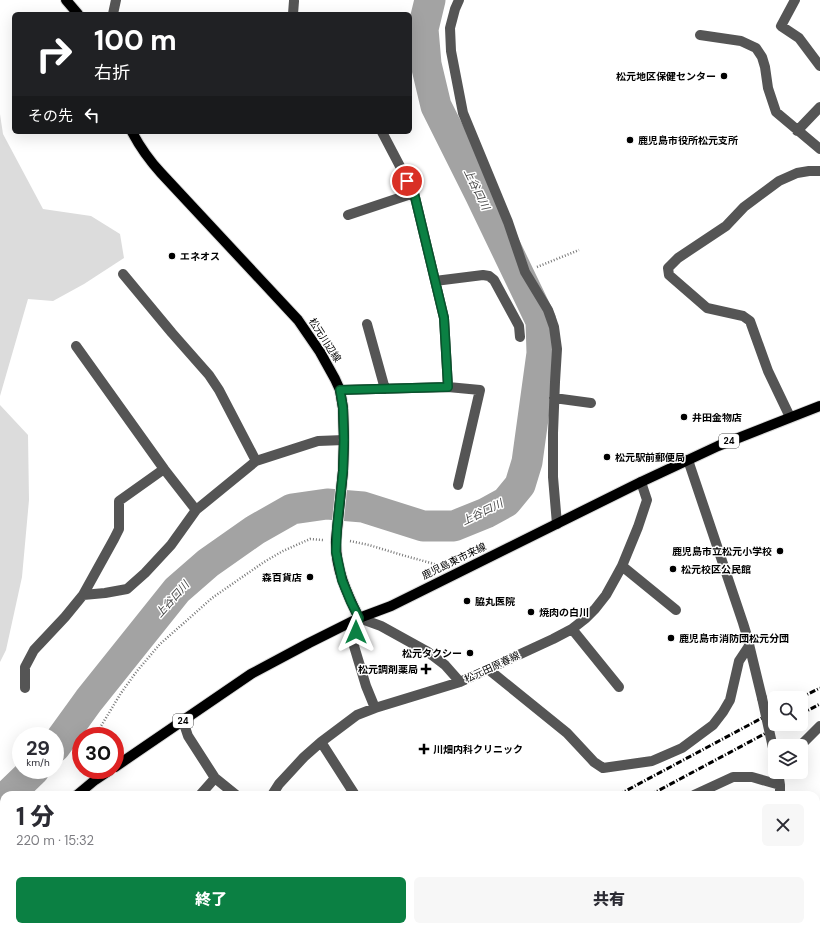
<!DOCTYPE html>
<html lang="ja">
<meta charset="utf-8">
<style>
body{margin:0;font-family:"DM Sans","Noto Sans JP",sans-serif;background:#f7f7f7;color:#2b2b33;height:100vh;display:flex;flex-direction:column;font-size:15px;white-space:nowrap}
*{box-sizing:border-box;margin:0}
p{font-size:13px;color:#7c7c81}
.icon{flex:none;width:22px;height:22px;fill:none;stroke:currentColor;stroke-width:2;stroke-linecap:round;stroke-linejoin:round}
.map{position:relative;flex:1;overflow:hidden}
.side{position:absolute;left:0px;top:791px;width:820px;height:140px;display:flex;flex-direction:column;background:#fff;border-radius:12px 12px 0 0;box-shadow:0 4px 16px #0002}
.side>*{flex:none}
.hud{position:absolute;left:12px;top:12px;width:400px;height:122px;border-radius:6px;box-shadow:0 4px 16px #0002;background:#202124;color:#fff;overflow:hidden}
.tools{position:absolute;left:768px;top:691px;display:grid;gap:8px}
.tools a{display:grid;place-items:center;width:40px;height:40px;border-radius:6px;background:#fff;box-shadow:0 4px 16px #0002;font-size:20px}
.speed{position:absolute;left:12px;top:727px;display:flex;gap:8px;font-size:20px;font-weight:700;text-align:center}
.speed>*{display:grid;place-content:center;width:52px;height:52px;border-radius:50%;background:#fff;box-shadow:0 4px 16px #0002;line-height:1}
.speed small{font-size:10px;font-weight:400}
.speed .limit{border:6px solid #d22;background:#fff;color:#111}
.pin{position:absolute;display:grid;place-items:center;width:34px;height:34px;color:#fff;margin:-17px;border:2px solid #fff;border-radius:50%;box-shadow:0 1px 4px #0007}
.me{position:absolute;width:44px;margin:-22px;rotate:0deg;stroke-linejoin:round;filter:drop-shadow(0 0 3px #0008)}
.turn{display:flex;align-items:center;gap:14px;height:84px;padding:0 16px;font-size:18px}
.turn .icon{width:52px;height:52px;stroke-width:2.5}
.turn b{display:block;font-size:28px;line-height:34px}
.then{display:flex;align-items:center;height:38px;padding:0 16px;background:#0003;gap:8px;font-size:15px}
.round{display:grid;place-items:center;flex:none;width:42px;height:42px;border-radius:6px;background:#f7f7f7}
.summary{display:flex;align-items:center;justify-content:space-between;height:68px;padding:0 16px}
h1{font-size:24px;font-weight:800;line-height:30px}
.action{display:flex;gap:8px;margin-top:auto;padding:8px 16px}
.action a{flex:1;height:46px;border-radius:6px;background:#0b8043;color:#fff;font-size:16px;font-weight:800;line-height:46px;text-align:center}
.action a+a{background:#f7f7f7;color:#2b2b33}
.map>svg:first-child{display:block}
</style>
<div class="map">
<svg width="820" height="931" viewBox="0 0 820 931">
<rect width="100%" height="100%" fill="#fff"/>
<!-- green -->
<path fill="#dcdcdc" d="M0,114l3,20 40,75 48,7 29,18 4,24 -40,26 -31,17 -25,-2 -28,97z
M0,405l28,30 1,65 -7,77 -16,73 -6,12z"/>
<g fill="none" stroke-linecap="round" stroke-linejoin="round">
<!-- river -->
<path stroke="#a3a3a3" stroke-width="31" d="M55,747l34,-47 88,-110 31,-27 47,-33 37,-21 35,-5 36,3 60,19h31l32,-13 20,-11 14,-17 7,-23 15,-109 -1,-32 -61,-127 -44,-88 -10,-42 -3,-35 7,-29
M8,795l26,-25"/>
<defs>
<path id="major" d="M66,0l12,14
M132,132c8,15 17,28 29,41l137,147 22,32 15,27 5,11 3,18 1,32 -1,31 -7,69c-1,28 11,54 23,78
M115,767l136,-93 58,-31 50,-25 32,-12 250,-124 77,-36 102,-40
M77,795l18,-15 15,-10
M0,855l4,-3"/>
</defs>
<!-- major casing -->
<use href="#major" stroke="#dbdbdb" stroke-width="12"/>
<!-- path -->
<path stroke="#777" stroke-width="2.5" stroke-dasharray="1 2" stroke-linecap="butt" d="M537,267l42,-17
M350,541l19,4 33,10 36,10 2,3
M95,736l26,-43 16,-22 23,-27 25,-22 27,-24 52,-36 19,-11 27,-12 13,1
M417,931l7,-4"/>
<!-- minor -->
<path stroke="#555" stroke-width="10" d="M459,0l-4,9 -5,19 1,23 12,62 45,109 17,50 23,38 6,17 3,22 -2,33 -2,51v44l4,47
M795,0l-14,26 18,12 21,28
M113,14l3,-14
M293,14l1,-13
M700,35l41,6 15,7 6,9 3,10 3,21 8,24 44,37
M797,131l23,-24
M348,215l66,-22
M123,274l49,59 37,42 10,15 37,71
M435,281l48,-6 6,1 5,4 25,46 1,11
M367,324l18,65
M76,346l88,123 32,41
M448,387l32,3 -22,95
M340,390l108,-3 -4,-69 -30,-125 -32,-61
M554,398l37,5
M790,417l-22,-46 -18,-50 -7,-5 -36,-8 -38,-33 -1,-7 10,-10 48,-32 18,-19 35,-26 18,-8 12,-2h11
M688,460l55,163 4,13 15,62
M622,566l54,44
M83,595l22,-2 22,-4 18,-16 26,-28 25,-35 60,-49 62,-20 26,-1
M572,629l47,58
M488,669l79,64 27,29 9,6 49,-7 30,-13 31,-23 10,-13 7,-12 9,-39 10,-15
M25,688v-21l9,-17 31,-33 18,-22 31,-56 5,-10v-28l45,-32
M375,708l-9,-22 -12,-40 5,-28 22,8 47,26 17,13 15,17
M183,721l5,15 27,42 21,17
M321,742l34,53
M800,746l20,-20
M778,772l2,13v10
M200,795l15,-17
M272,795l7,-11 25,-27 17,-15 36,-27 18,-7 85,-26 93,-43 19,-10 14,-11 9,-9 11,-14 10,-18 6,-11 16,-39 9,-27 -6,-18
M694,795l39,-18h19l28,8
M816,849l4,-1
M816,874l4,-1
M816,883h4
M0,901l4,4
M26,927l4,4
M134,927l5,4
M761,927v4
M78,931l4,-4
M196,931l3,-4
M705,931l6,-4"/>
<!-- major -->
<use href="#major" stroke="#000" stroke-width="10"/>
<!-- rail -->
<path stroke="#000" stroke-width="3" stroke-dasharray="6 2 1 2" stroke-linecap="butt" d="M800,698l20,-10
M801,714l19,-10
M618,795l157,-84
M650,795l133,-71
M356,931l8,-4
M405,931l7,-4"/>
<!-- minor-bridge -->
<path stroke="#555" stroke-width="10" d="M762,698l13,59"/>
</g>
<g fill="none" stroke-linecap="round" stroke-linejoin="round">
<defs>
<path id="route" d="M356,632l3,-14 -8,-16 -9,-22 -6,-28 1,-24 6,-57 1,-31 -1,-32 -3,-18 108,-3 -4,-69 -30,-125 -7,-12"/>
</defs>
<!-- route casing -->
<use href="#route" stroke="#07532c" stroke-width="10"/>
<!-- route -->
<use href="#route" stroke="#0b8043" stroke-width="7"/>
</g>
<!-- markers -->
<g fill="#000" stroke="#fff" stroke-width="1.5">
<circle cx="724" cy="76" r="4"/>
<circle cx="630" cy="140" r="4"/>
<circle cx="172" cy="256" r="4"/>
<circle cx="684" cy="417" r="4"/>
<circle cx="607" cy="457" r="4"/>
<circle cx="780" cy="551" r="4"/>
<circle cx="673" cy="569" r="4"/>
<circle cx="310" cy="577" r="4"/>
<circle cx="467" cy="601" r="4"/>
<circle cx="531" cy="612" r="4"/>
<circle cx="671" cy="638" r="4"/>
<circle cx="470" cy="653" r="4"/>
<path d="M424 663h4v4h4v4h-4v4h-4v-4h-4v-4h4z"/>
<path d="M422 743h4v4h4v4h-4v4h-4v-4h-4v-4h4z"/>
</g>
<g text-anchor="middle" dominant-baseline="central" stroke-width="3" stroke-linejoin="round" paint-order="stroke">
<!-- shield labels -->
<g fill="#fff" stroke="#4c4c4c" stroke-width="1">
<rect x="719" y="434" width="20" height="14" rx="3"/>
<rect x="173" y="714" width="20" height="14" rx="3"/>
</g>
<g font-size="9" font-weight="bold" fill="#000">
<text x="729" y="441">24</text>
<text x="183" y="721">24</text>
</g>
<!-- poi labels -->
<g font-size="10" font-weight="bold" fill="#000" stroke="#fff" text-anchor="start">
<text x="716" y="76" text-anchor="end">松元地区保健センター</text>
<text x="638" y="140">鹿児島市役所松元支所</text>
<text x="180" y="256">エネオス</text>
<text x="692" y="417">井田金物店</text>
<text x="615" y="457">松元駅前郵便局</text>
<text x="772" y="551" text-anchor="end">鹿児島市立松元小学校</text>
<text x="681" y="569">松元校区公民館</text>
<text x="302" y="577" text-anchor="end">森百貨店</text>
<text x="475" y="601">脇丸医院</text>
<text x="539" y="612">焼肉の白川</text>
<text x="679" y="638">鹿児島市消防団松元分団</text>
<text x="462" y="653" text-anchor="end">松元タクシー</text>
<text x="418" y="669" text-anchor="end">松元調剤薬局</text>
<text x="433" y="749">川畑内科クリニック</text>
</g>
<!-- street labels -->
<g font-size="10" fill="#000" stroke="#fff">
<text transform="translate(325 340) rotate(57)">松元川辺線</text>
<text transform="translate(454 561) rotate(-26)">鹿児島東市来線</text>
<text transform="translate(492 667) rotate(-25)">松元田原春線</text>
</g>
<!-- water labels -->
<g font-size="11" font-style="italic" fill="#444" stroke="#fff">
<text transform="translate(477 189) rotate(64)">上谷口川</text>
<text transform="translate(482 512) rotate(-26)">上谷口川</text>
<text transform="translate(172 599) rotate(-48)">上谷口川</text>
</g>
</g>
</svg>
<div class="tools">
<a><svg class="icon" aria-label="search" viewBox="0 0 24 24"><circle cx="10" cy="10" r="6"/><path d="M15 15l6 6"/></svg></a>
<a><svg class="icon" aria-label="layers" viewBox="0 0 24 24"><path d="M12 4l9 5-9 5-9-5zM3 14l9 5 9-5"/></svg></a>
</div>
<div class="speed"><div>29<small>km/h</small></div><div class="limit">30</div></div>
<div class="pin" style="left:407px;top:181px;background:#d93025"><svg class="icon" aria-label="arrive" viewBox="0 0 24 24"><path d="M6 21V4h12l-3 4 3 4H6"/></svg></div>
<svg class="me" style="left:356px;top:632px" viewBox="-20 -20 40 40"><path d="M0-17L14 15 0 8-14 15z" fill="#0b8043" stroke="#fff" stroke-width="4"/></svg>
<div class="hud">
<div class="turn"><svg class="icon" aria-label="right" viewBox="0 0 24 24"><path d="M7 20v-9h11M14 6l5 5-5 5"/></svg><div><b>100 m</b>右折</div></div>
<div class="then">その先<svg class="icon" aria-label="left" viewBox="0 0 24 24"><path d="M17 20v-9H6M10 6l-5 5 5 5"/></svg></div>
</div>
<section class="side">
<div class="summary"><div><h1>1 分</h1><p>220 m · 15:32</p></div><a class="round"><svg class="icon" aria-label="close" viewBox="0 0 24 24"><path d="M6 6l12 12M18 6L6 18"/></svg></a></div>
<div class="action"><a>終了</a><a>共有</a></div>
</section>
</div>
